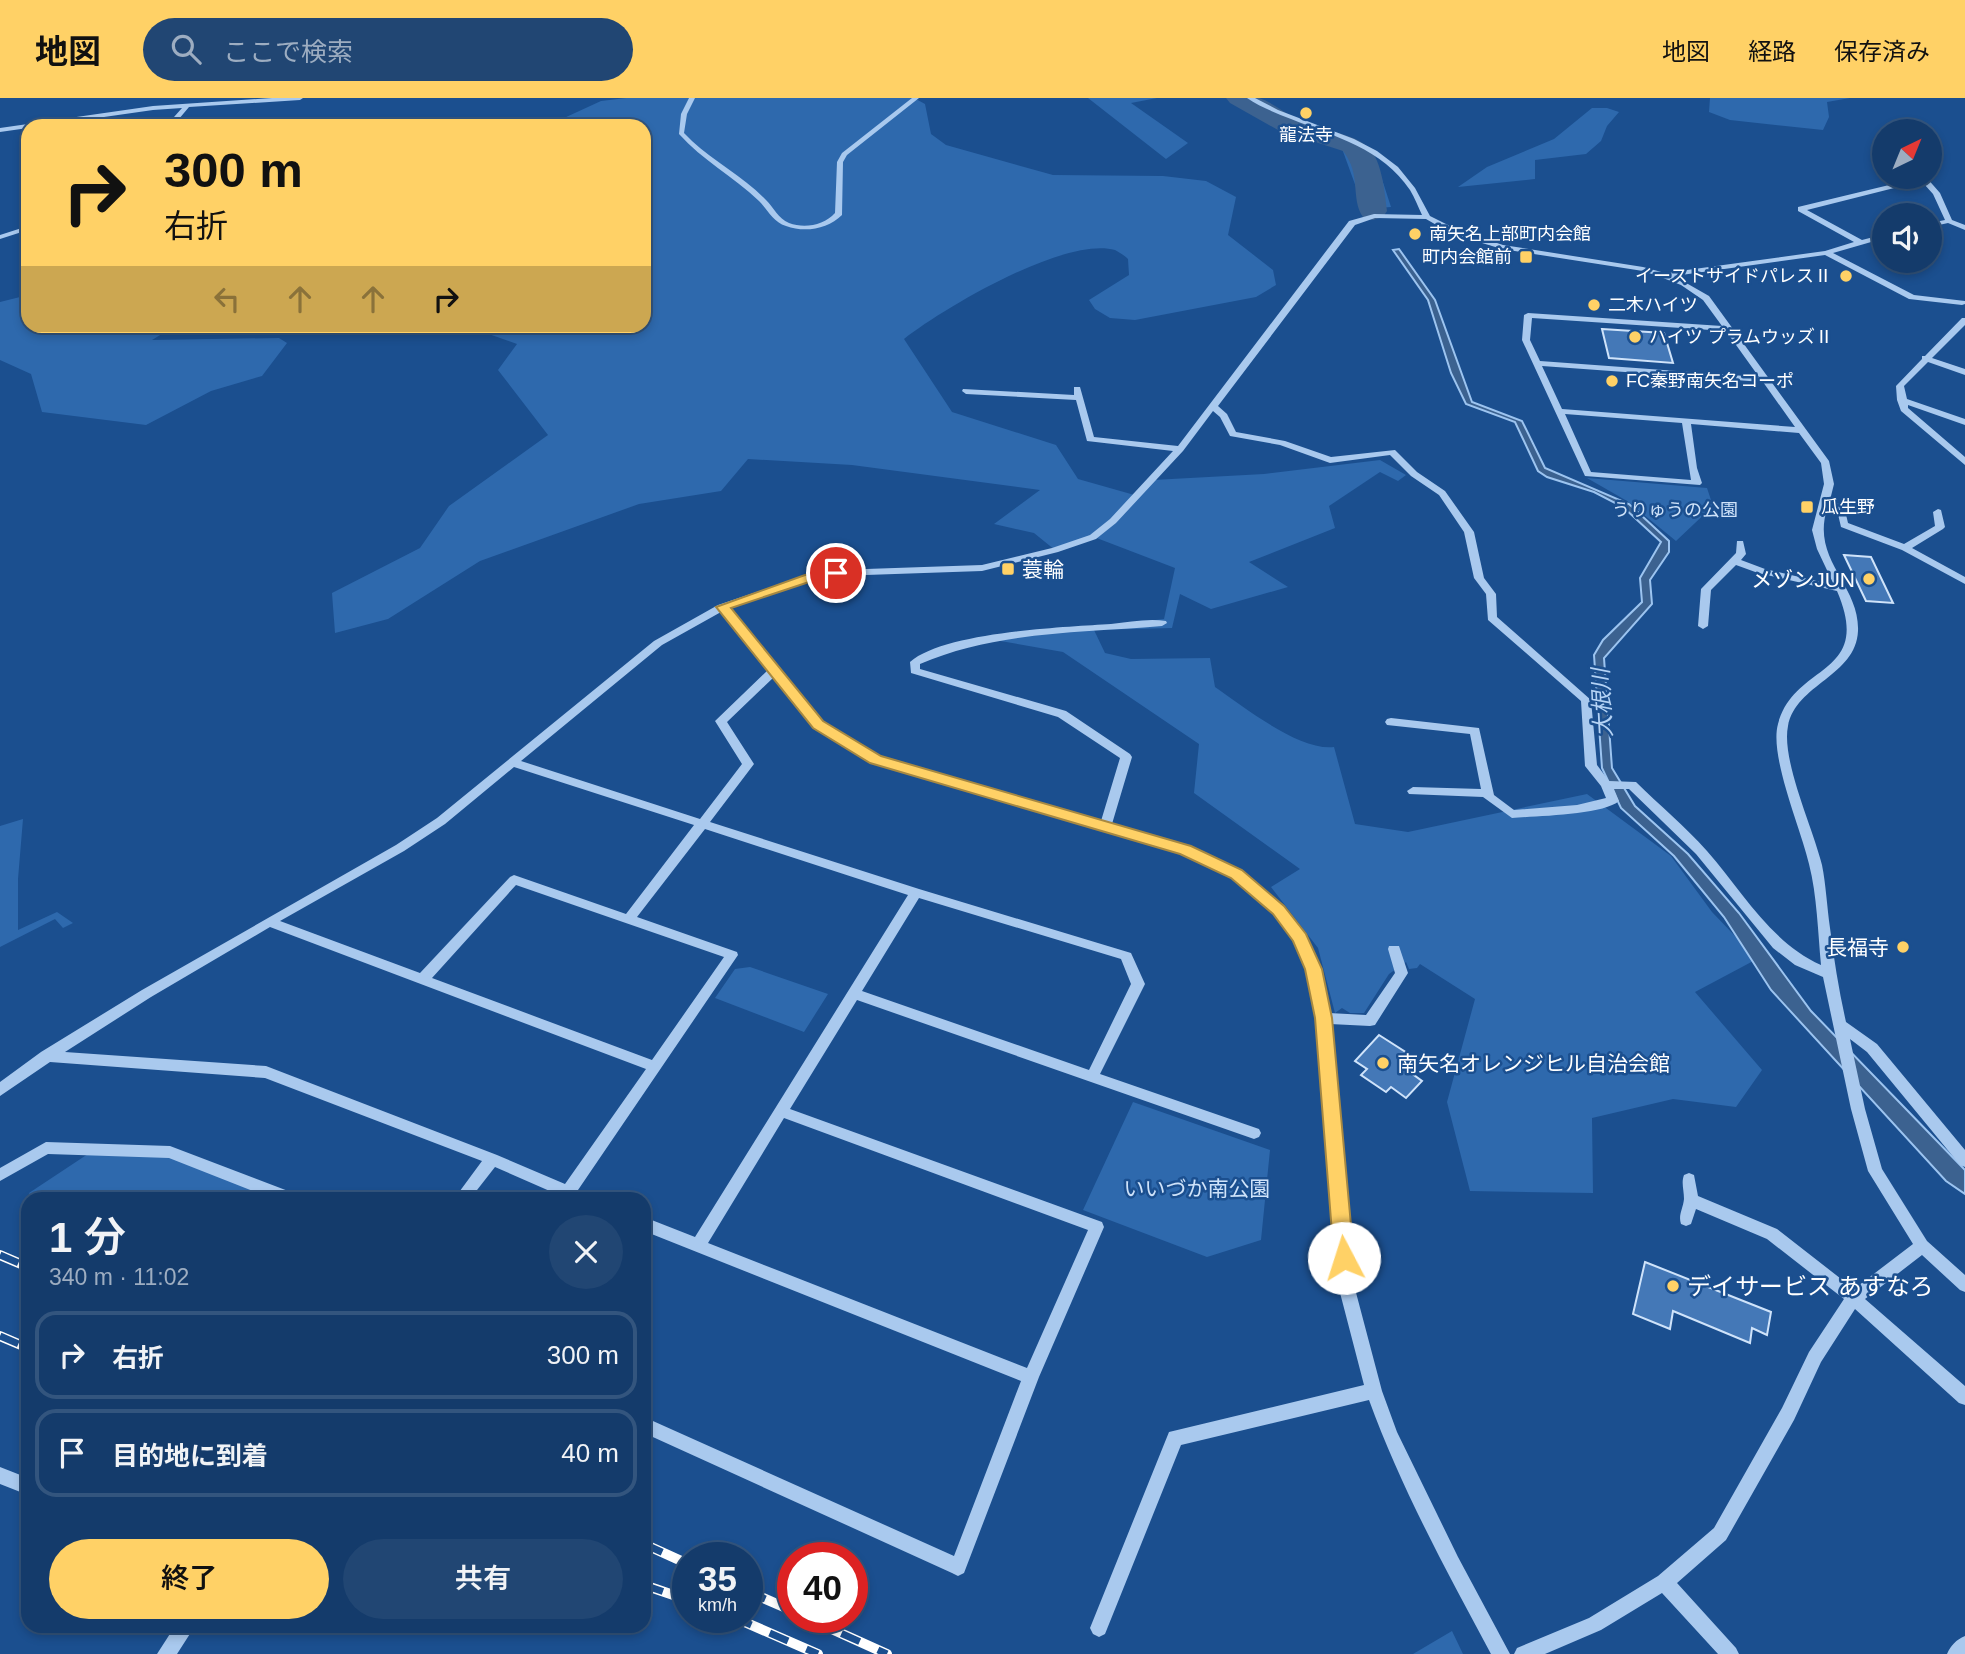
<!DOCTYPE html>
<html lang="ja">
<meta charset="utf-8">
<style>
body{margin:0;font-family:Helvetica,"Noto Sans JP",sans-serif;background:#214673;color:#f1f3f6;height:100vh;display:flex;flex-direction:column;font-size:26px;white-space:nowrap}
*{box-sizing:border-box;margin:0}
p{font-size:23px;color:#9dadc1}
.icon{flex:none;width:38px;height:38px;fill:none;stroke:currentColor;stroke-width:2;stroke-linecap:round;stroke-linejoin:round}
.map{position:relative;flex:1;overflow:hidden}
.sheet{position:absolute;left:21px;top:1094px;width:630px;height:441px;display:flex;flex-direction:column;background:#143b6b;border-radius:21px;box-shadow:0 4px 10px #0003,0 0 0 2px #33557e}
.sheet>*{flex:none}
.top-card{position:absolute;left:21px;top:21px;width:630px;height:214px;border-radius:21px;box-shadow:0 4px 10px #0003,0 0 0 2px #33557e;background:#ffd166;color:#111;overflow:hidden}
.needle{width:46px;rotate:43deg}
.tools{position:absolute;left:1872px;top:21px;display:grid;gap:14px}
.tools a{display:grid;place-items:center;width:70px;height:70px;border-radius:50%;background:#143b6b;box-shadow:0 4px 10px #0003,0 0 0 2px #33557e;font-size:35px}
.speed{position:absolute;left:672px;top:1444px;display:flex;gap:14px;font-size:35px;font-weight:700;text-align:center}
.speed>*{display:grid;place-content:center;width:91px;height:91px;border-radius:50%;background:#143b6b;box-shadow:0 4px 10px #0003,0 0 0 2px #33557e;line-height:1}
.speed small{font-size:18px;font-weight:400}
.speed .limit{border:10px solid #d22;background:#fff;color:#111}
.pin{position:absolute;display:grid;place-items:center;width:60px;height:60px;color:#fff;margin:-30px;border:4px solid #fff;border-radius:50%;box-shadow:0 2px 7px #0007}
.me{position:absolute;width:77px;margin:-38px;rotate:355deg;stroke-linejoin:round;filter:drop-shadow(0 0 5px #0008)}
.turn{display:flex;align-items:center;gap:24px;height:147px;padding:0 28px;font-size:32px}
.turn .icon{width:91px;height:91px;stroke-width:2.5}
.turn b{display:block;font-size:49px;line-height:60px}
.lanes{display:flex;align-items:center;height:66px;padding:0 28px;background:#0003;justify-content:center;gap:35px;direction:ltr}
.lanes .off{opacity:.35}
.round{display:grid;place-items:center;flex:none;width:74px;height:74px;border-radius:37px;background:#214673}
.overview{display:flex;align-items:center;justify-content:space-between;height:119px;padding:0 28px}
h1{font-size:42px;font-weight:600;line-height:52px}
.button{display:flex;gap:14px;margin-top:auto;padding:14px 28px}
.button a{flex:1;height:80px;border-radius:42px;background:#ffd166;color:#111;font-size:28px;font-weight:600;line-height:80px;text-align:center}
.button a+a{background:#214673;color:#f1f3f6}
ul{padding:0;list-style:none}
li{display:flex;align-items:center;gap:21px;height:88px;margin:0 14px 10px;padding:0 14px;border:4px solid #33557e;border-radius:21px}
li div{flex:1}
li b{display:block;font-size:26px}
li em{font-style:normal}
header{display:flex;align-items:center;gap:42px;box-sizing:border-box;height:98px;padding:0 35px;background:#ffd166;color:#111}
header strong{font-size:33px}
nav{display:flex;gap:38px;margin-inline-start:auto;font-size:24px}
.search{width:490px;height:63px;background:#214673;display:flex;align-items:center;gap:18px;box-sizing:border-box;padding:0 24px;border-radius:38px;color:#9dadc1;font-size:26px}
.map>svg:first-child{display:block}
</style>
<header>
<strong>地図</strong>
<div class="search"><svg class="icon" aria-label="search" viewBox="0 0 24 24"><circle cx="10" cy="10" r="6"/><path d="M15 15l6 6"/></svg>ここで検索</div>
<nav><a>地図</a><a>経路</a><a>保存済み</a></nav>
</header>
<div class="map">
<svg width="1965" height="1556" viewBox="0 0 1965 1556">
<rect width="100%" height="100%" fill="#1b4f8f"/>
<!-- green -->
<path fill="#2e69ad" d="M626,0h288l11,6 6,30 15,11 107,30 110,1 43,5 30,16 -8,38 45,35 3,15 -20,12 -121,23 -25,-2 -15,-9 -6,-9 40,-25 -1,-16c-3,-3 -9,-7 -13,-9 -50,-14 -171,58 -211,89l48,73 104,33 22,34 60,17 15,-16 111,-6 116,-14 26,15 -8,6 -18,-9 -51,34 6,22 -86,34 39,25 -77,22 -31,-15 -8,34 -78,2 11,23 26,6 79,-1 5,29c29,20 84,64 119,60l21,77 53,8 179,-38 84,62 41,56 45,47 -62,33 67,78 -26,37 -63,-8 -81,19 1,75 -123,-2 -23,-89 28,-103 -55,-35 -3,4 -8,1 -3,-7 -17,12 -25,39h-14l-8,-5 -7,5 -17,-65 -47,-61 29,-18 -106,-76 5,-49 -136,-92 -74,-13 175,-20 11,-51 -81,-31 -39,13 -21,-17 -40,-9 46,-34 -188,-25 -104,-6 -27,32 -82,13 -159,57 -92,58 -53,14 -3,-40 88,-45 29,-42 99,-71 -50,-65 19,-26 -51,-18h178v-200h-77l-3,-8 37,-17z
M1088,0h69l-26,5 57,40 -22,16z
M1710,0h140l-23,4 2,15 -6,13 -93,-10 -21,-8z
M1592,10h15l12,4 -12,14 -6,15 -15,13 -51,6v19l-77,8 29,-20 67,-28z
M1337,37l30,12 13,26 11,34 -27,2z
M28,197v31h201l-64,6 -13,8 127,-2 8,5 -25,33 -51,15 -65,34 -104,-13 -11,-38 -31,-14v-58z
M1587,380l120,10 6,18 -37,35 -49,-40z
M23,721l-5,60v51l39,-18 16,11 -10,5 -8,-9 -55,28v-121z
M750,869l78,27 -24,38 -89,-34 20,-29z
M1133,1004l137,48 -9,90 -54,17 -124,-47z
M97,1050l73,4 121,47h-260l-2,-6z
M1452,1533l11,23h-50z"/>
<!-- water -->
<path fill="#3c6290" stroke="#9cc4f0" stroke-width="2" d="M1399,151l36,51 37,102 50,19 23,47 84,36 40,37v11l-19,28 2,24 -48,54 8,110 23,38 53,48 51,59 72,98 154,159v24l-19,-13 -175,-191 -47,-73 -50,-61 -53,-48 -19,-40 -8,-113 9,-15 39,-38 -2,-24 21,-36 -38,-35 -29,-15 -47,-15 -9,-6 -23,-49 -49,-18 -15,-31 -23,-73 -35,-50z"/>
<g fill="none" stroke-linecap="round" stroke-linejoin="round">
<!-- river -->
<path fill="#3c6290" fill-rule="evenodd" d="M1226,0c10,0 24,0 33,0 13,4 25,15 38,21 66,26 82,9 90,92l-4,6 -10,3 -10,-3c-13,-19 -1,-42 -20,-66l-65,-21 -48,-27z"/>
</g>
<!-- building -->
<path fill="#4478b7" stroke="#cfe3fa" stroke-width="2" d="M1602,231l62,4 9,30 -64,-5z
M1844,457l27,2 22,46 -27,-2z
M1379,937l28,18 -6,6 10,6 -4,5 15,11 -16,17 -15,-11 -5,5 -25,-17 6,-6 -12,-8z
M1645,1164l126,50 -4,23 -15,-7 -2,15 -77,-32 -3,18 -37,-15z"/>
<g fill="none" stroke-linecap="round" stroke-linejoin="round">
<!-- minor -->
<path fill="#a9c9ee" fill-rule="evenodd" d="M272,0h31l-3,2 -111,7 -16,19h-7l16,-18 -29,2 -112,16h-13v2l-28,4v-4l153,-22z
M689,0h6l-8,16 -3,19 8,8c23,21 52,36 74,59 8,8 12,18 23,23 16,6 35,2 46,-10l2,-51 5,-9 70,-55h7l-72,57 -4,7 -1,53c-14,14 -37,18 -56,11 -13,-4 -18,-16 -27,-25 -26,-25 -57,-41 -80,-67l2,-20z
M1247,0h8l23,12 76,29 23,12 21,16 17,21 15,28 28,14 45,15 140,22 22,6 160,-22 29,-9 -56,-31v-4l116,-28 6,1 -1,-3h7l14,16 12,27 13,5v5l-17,-7 -18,4v-4l15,-3 -12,-26 -9,-10 -10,-1 -107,27 55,30 23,-6v4l-52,15 81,42 51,6v3l-3,1 -53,-6 -84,-44 -151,21 35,20 120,165 5,23 -4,16 14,6 4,17 56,21 31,-18 -2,-14 5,-3 3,1 4,17 -2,2 -31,19 53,29v7l-63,-34 -61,-23 -4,-17 -9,-4c-19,53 32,78 30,125 -2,45 -62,53 -70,95 -7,34 25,102 34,139 4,20 5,42 8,63 4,32 9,63 16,94l31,22 88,106v17l-5,-2 -93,-113 -17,-13 15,70 17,60 45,72 38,34v17l-5,-2 -38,-35 -57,44 100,87v19l-6,-2 -104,-94 -34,53 -27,58 -68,120 -49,43 59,65 3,6h-21l-56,-61 -61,37 -56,24h-31l3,-6 72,-30 69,-42 56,-48 68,-120 27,-56 35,-53 -77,-60 -71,-30 -5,15 -5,2 -5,-2c-3,-9 2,-15 3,-25 0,-9 -3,-16 0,-24l5,-2 5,2 4,21 79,33 77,60 59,-45 -45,-73 -17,-62 -28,-132 -28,-12 -22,-17 -77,-94 -67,-65h-15l5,12c-16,14 -83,15 -107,17l-29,-21 -74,-3 -2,-3 6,-4 68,2 -11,-55 -83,-9 -2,-3 2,-3 4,-1 88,10 15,67 20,15 63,-5 29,-7 -5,-12 -16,-20 -4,-65 -93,-81 -2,-26 -12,-16 -10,-46 -25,-37 -28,-19 -21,-21 -60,8 -50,-18 -50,-9 -10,-19 -7,-6 -30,40 -67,72 -20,16 -38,13 -76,19 -145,5 -25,4 -84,28 94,113 57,35 222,65 19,-63 -62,-41 -147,-44 -1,-11c34,-30 154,-35 201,-38 18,-2 38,-6 55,-3l1,2 -5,3c-81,7 -166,5 -242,38v5l146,42 64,43 2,3 -20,67 77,23 51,24 43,36 23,31 13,31 10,44 37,2 29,-42 -7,-24 1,-3h10l9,27 -33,52 -5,1 -40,-2 24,261 28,106 15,41 61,125 52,97h-19c-44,-82 -90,-166 -122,-254l-188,45 -76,189 -6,3 -6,-3 -3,-6 79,-196 195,-47 -26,-100 -22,-267 -9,-49 -13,-29 -19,-27 -43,-36 -51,-24 -310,-91 -57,-35 -40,-50 -47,45 27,42 -44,58 209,67 212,64 14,31 -45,90 159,55 2,4 -2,4 -5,2 -397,-139 -67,109 312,113 2,5 -65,150 -75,196 -6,3 -6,-3 -308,-140v-16l310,139 67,-175 -377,-150v-14l51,20 213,-342 -203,-66 -68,88 100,35 1,3 -160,235 11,4 2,5h-23l-73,-32 -25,32h-16l28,-38 -217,-83 -215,-16 -50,34v-14l41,-30 101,-62 254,-145 41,-27 217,-177 64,-36 92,-31 27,-4 145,-5 70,-17 38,-13 20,-16 63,-68 -86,-10 -11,-41 -110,-6 -4,-3 1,-2 111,6v-8h6l14,50 84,9 171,-225 25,-7 48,1c-4,-8 -7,-17 -12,-25 -27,-41 -76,-54 -119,-71 -15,-6 -31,-12 -44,-21zM1375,120l51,1 26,15 50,15 141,22 15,5 23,9 22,15 19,26 -194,-13 -4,2 -2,25 63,136 115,9 2,-2 -5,-15 -6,-44 108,9 22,30 3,21 -12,46 5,19 17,36 -69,-16 -24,-9 5,-6 -3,-13h-6l-1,12 -35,36 -3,37 5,3 5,-3 3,-36 25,-25 22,8 79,18c37,86 -43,71 -59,133 -9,32 23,105 31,140 8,31 9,69 12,101 -50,-22 -79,-74 -114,-114 -22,-25 -48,-46 -71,-69l-27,-1 -12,-16 -6,-65 -94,-83 -1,-23 -12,-16 -10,-46 -29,-41 -28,-19 -22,-22 -64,7 -46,-16 -49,-9 -9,-18 -9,-8 137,-181zM1532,220l194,13 33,46 -219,-16 -10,-21zM1542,268l221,16 32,45 -233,-18zM1565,316l117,9 9,57 -100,-8zM721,514l47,58 -53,51 27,43 -42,55 -179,-58 141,-116zM514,669l180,58 -68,89 -112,-39 -4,2 -90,96 -140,-52 124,-70 41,-27zM516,787l208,72 -72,103 -220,-82zM919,800l202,61 10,25 -42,86 -227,-79zM270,829l376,142 -81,115 -68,-29 -231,-89 -201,-14 86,-55zM784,1020l304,112 -61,138 -319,-125z
M28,128v4l-28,9v-4z
M1962,220h3v7l-33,33 33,11v6l-37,-13 -24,24 3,13 58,20v6l-57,-20v3l57,49v8l-64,-54 -4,-11 -1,-14 26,-27v-3h3z
M46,1044l124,4 126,48 2,5h-25l-104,-41 -121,-4 -48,27v-13z
M0,1369l28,11v17l-28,-11z
M175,1528h20l-18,28h-20z
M1965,1538v18h-18c4,-9 9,-14 18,-18z"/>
<defs>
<path id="rail" d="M0,1157l28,12
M0,1238l28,12
M644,1446l44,20
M644,1487l44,15
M747,1493l46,20
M733,1519l85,37
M805,1519l82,37"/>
</defs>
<!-- rail casing -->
<use href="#rail" stroke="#fff" stroke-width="10"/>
<!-- rail -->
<use href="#rail" stroke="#1b4f8f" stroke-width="7" stroke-dasharray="20" stroke-linecap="butt"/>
</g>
<!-- route -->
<path fill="#ffd166" stroke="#a68842" stroke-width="2" d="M836,471l5,1v6l-29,5 -81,27 92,113 58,35 310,90 51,24 42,36 22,28 16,35 10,49 22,240 -3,7 -7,2 -7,-2 -3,-7 -19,-240 -10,-49 -12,-28 -20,-27 -42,-36 -51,-24 -310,-91 -57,-35 -97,-121 89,-32z"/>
<!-- markers -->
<g fill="#ffd166" stroke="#1b4f8f" stroke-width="2.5">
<circle cx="1306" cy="15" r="7"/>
<circle cx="1415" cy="136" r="7"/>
<rect x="1519" y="152" width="14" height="14" rx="3.5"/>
<circle cx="1846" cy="178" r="7"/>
<circle cx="1594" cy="207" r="7"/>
<circle cx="1635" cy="239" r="7"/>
<circle cx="1612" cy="283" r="7"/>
<rect x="1800" y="402" width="14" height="14" rx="3.5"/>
<rect x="1001" y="464" width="14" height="14" rx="3.5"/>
<circle cx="1869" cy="481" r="7"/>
<circle cx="1903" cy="849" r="7"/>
<circle cx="1383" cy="965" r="7"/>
<circle cx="1673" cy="1188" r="7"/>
</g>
<g text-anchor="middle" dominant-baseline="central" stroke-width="5" stroke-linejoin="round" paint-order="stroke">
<!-- far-poi labels -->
<g font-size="18" fill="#fff" stroke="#1b4f8f" text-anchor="start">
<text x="1306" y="37" text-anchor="middle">龍法寺</text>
<text x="1429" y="136">南矢名上部町内会館</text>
<text x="1512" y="159" text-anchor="end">町内会館前</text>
<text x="1832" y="178" text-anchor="end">イーストサイドパレスⅡ</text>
<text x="1608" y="207">二木ハイツ</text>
<text x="1649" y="239">ハイツ プラムウッズⅡ</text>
<text x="1626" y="283">FC秦野南矢名コーポ</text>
<text x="1821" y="409">瓜生野</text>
</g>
<!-- far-park labels -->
<g font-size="18" fill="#cfe3fa" stroke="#1b4f8f">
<text x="1675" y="412">うりゅうの公園</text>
</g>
<!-- poi labels -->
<g font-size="21" fill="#fff" stroke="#1b4f8f" text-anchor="start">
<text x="1022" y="471">蓑輪</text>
<text x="1855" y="481" text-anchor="end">メゾンJUN</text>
<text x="1889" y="849" text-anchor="end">長福寺</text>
<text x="1397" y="965">南矢名オレンジヒル自治会館</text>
</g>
<!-- park labels -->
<g font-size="21" fill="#cfe3fa" stroke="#1b4f8f">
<text x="1197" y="1090">いいづか南公園</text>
</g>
<!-- water labels -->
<g font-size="23" font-style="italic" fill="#b5d3f5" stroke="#1b4f8f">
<text transform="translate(1602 605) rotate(-93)">大根川</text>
</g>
<!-- near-poi labels -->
<g font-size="24" fill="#fff" stroke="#1b4f8f" text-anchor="start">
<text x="1687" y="1188">デイサービス あすなろ</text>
</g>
</g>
</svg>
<div class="tools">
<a><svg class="needle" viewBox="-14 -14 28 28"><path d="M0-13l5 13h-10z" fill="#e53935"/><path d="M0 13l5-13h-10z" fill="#9dadc1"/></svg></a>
<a><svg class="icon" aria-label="sound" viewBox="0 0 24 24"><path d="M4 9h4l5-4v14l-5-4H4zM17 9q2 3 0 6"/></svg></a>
</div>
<div class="speed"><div>35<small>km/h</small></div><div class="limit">40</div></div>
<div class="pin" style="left:836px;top:475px;background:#d93025"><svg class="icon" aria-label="arrive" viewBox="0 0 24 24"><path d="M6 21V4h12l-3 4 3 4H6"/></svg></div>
<svg class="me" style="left:1344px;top:1160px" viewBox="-20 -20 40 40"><circle r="19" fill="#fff"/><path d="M0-13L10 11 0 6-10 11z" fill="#ffd166"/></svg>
<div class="top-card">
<div class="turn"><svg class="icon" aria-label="right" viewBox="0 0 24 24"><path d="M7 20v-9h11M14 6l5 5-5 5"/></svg><div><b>300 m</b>右折</div></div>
<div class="lanes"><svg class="icon off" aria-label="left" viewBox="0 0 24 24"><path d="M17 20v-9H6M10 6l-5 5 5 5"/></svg><svg class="icon off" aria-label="ahead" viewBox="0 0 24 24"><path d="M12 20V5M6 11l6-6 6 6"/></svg><svg class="icon off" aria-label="ahead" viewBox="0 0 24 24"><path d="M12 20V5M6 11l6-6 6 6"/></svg><svg class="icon" aria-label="right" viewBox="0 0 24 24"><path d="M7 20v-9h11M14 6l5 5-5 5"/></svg></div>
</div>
<section class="sheet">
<div class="overview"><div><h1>1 分</h1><p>340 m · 11:02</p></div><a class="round"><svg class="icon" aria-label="close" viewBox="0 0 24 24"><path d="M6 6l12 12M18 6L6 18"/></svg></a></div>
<ul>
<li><svg class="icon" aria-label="right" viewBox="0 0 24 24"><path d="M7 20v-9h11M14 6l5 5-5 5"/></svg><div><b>右折</b></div><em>300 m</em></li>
<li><svg class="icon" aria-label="arrive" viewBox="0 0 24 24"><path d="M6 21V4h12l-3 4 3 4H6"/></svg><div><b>目的地に到着</b></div><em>40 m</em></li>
</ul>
<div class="button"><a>終了</a><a>共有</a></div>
</section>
</div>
